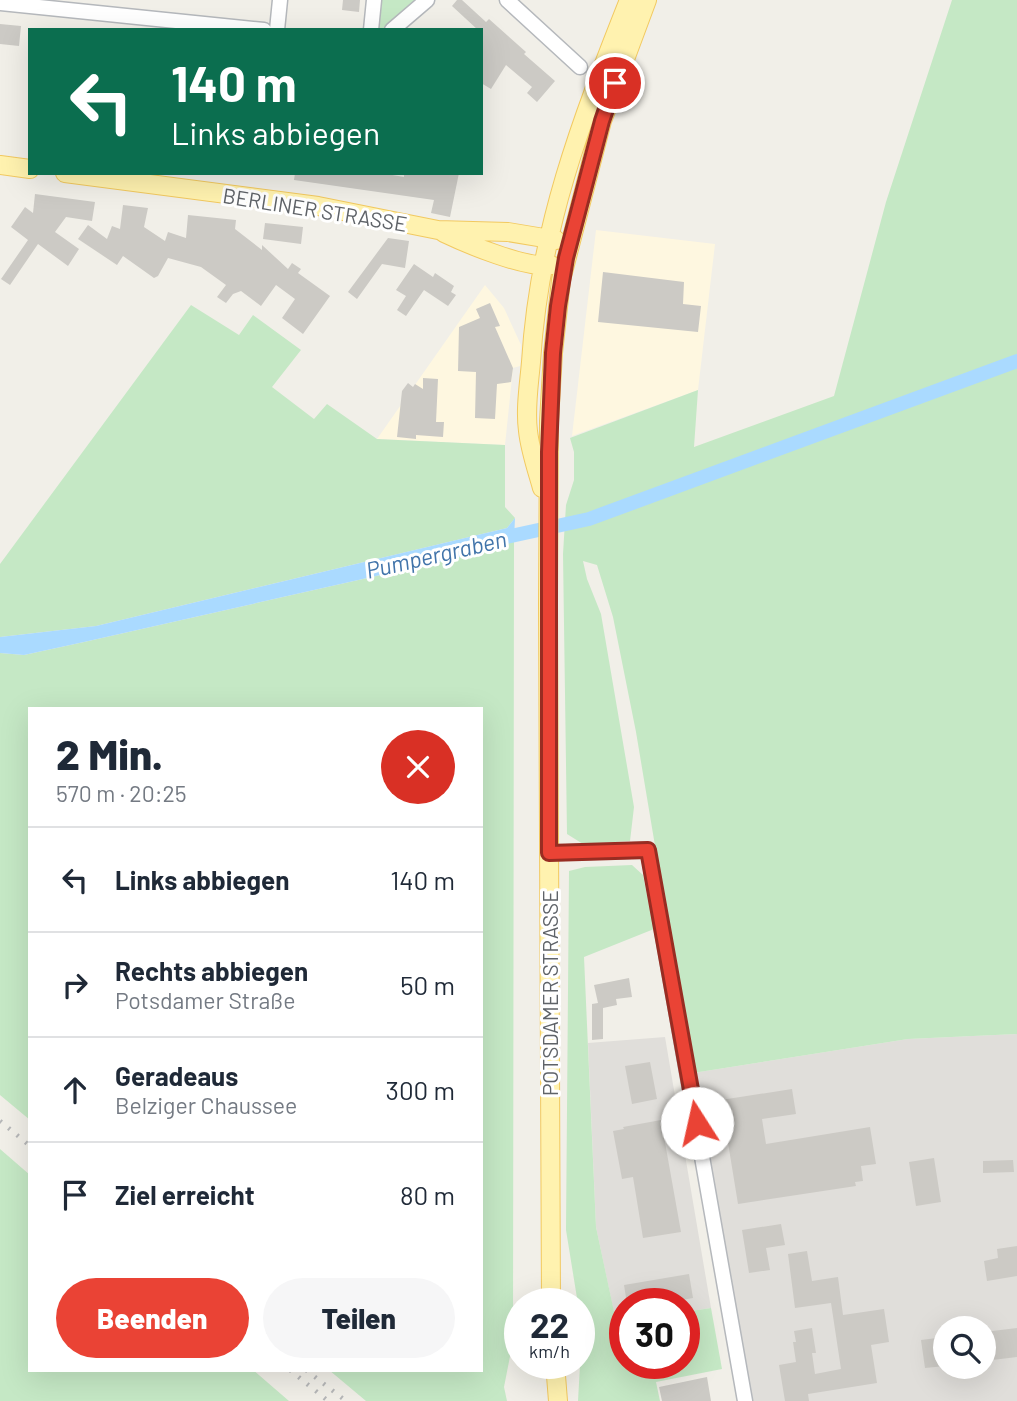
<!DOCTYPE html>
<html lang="de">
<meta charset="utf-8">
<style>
body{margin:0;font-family:Barlow,sans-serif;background:#f6f6f7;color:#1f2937;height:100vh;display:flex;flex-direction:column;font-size:26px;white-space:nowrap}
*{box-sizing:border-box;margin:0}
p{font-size:23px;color:#747a83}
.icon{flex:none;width:38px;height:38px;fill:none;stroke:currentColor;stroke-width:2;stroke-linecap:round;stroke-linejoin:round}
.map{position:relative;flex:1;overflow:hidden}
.drawer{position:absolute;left:28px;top:707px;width:455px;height:665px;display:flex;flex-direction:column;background:#fff;border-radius:0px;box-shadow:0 7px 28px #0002}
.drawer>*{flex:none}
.guide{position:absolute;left:28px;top:28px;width:455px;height:147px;border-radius:0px;box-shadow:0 7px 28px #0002;background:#0b6e4f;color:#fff;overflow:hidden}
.controls{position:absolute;left:933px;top:1316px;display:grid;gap:14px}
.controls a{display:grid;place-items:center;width:63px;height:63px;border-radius:50%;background:#fff;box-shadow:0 7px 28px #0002;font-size:35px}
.speed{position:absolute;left:504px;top:1288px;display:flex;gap:14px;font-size:35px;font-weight:700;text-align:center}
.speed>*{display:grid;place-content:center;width:91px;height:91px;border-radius:50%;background:#fff;box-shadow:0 7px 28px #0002;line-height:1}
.speed small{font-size:18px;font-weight:400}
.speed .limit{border:10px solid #d22;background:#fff;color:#111}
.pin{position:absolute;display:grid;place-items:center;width:60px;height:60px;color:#fff;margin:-30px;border:4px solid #fff;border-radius:50%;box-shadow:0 2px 7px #0007}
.me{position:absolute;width:77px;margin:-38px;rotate:350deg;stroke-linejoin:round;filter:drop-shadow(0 0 5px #0008)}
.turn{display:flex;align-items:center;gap:24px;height:147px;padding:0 28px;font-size:32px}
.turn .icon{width:91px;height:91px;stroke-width:2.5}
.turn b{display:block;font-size:49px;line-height:60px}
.round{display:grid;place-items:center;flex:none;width:74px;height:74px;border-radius:37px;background:#f6f6f7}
.summary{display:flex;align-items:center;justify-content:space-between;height:119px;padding:0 28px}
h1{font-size:42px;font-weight:800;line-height:52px}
.primary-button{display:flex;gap:14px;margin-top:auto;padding:14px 28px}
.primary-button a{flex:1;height:80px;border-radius:42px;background:#ea4335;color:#fff;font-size:28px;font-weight:800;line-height:80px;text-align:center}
.primary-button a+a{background:#f6f6f7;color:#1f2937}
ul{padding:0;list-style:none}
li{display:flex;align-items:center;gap:21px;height:105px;padding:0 28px;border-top:2px solid #e0e1e3}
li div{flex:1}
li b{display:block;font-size:26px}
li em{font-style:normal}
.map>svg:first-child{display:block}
</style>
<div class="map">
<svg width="1017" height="1401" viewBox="0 0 1017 1401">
<rect width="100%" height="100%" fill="#f1efe8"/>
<!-- commercial -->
<path fill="#fef7e0" d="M596,230l119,14 -17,146 -126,46z
M485,285l19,23 17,37 -1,21 -7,2 -8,77 -128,-6z"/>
<!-- industrial -->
<path fill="#e0deda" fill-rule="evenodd" d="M1017,1034v367h-265l-59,-328 215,-34zM945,1328h39v39h-39z
M665,1037l46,271 -27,4v-8h-59v17l-9,1 -20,-95 -8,-184z"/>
<!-- green -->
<path fill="#c5e8c5" d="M377,0h43l-30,26 -10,4 -3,-2z
M952,0h65v1034l-109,5 -215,34 -57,-341 -23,-115 -16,-52 -14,-4 4,18 14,35 33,193 -4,34 -47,3 -16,-10 -4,-280 3,-49 8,-25v-28l-4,-14 128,-48 -4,57 140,-51 52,-194z
M191,305l48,30 14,-20 48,35 -29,37 42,32 13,-15 50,35 128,6v62l10,11 -8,10 -411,98 -96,11v-73z
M514,541l-1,800 -9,46 3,14h-141l-37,-31h152v-661h-451v411l-30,-25v-442l24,2 60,-13 372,-84z
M632,865l11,10 11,54 -70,28 12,270 20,94h9v42h59v-51l27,-4 11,61 -66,13 4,19h-82l4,-72 -16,-99 3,-359 16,-4z
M0,1149l30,26v195h223l36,31h-289z"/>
<!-- water -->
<path fill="#aadaff" d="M515,518l-1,23 -58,17 -372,84 -60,13 -24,-2v-16l96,-11 411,-98z"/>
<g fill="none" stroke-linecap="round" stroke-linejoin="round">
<!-- canal -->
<path stroke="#aadaff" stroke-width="14" d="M497,539l92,-20 428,-158"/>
</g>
<!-- building -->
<path fill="#cccac5" d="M343,0h17l-1,12 -17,-2z
M457,0h5l24,22 3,-3 37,33 -2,2 31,27 -18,21 -10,-9 5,-6 -26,-22 -15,24 -10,-6v-53h-3l-26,-24z
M0,24l21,2 -2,20 -19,-2z
M295,173h86l23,4v-4h55l-9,44 -19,-4 3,-13 -140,-20z
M35,194l60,8 -3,19 -26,-4 -11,15 24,17 -11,17 -30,-22 -28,41 -9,-6 27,-39 -17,-13 14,-20 8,6z
M123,205l25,3 -4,19 21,14 3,-9 18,6 2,-23 48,5 -1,9 27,21v-5l26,24 4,-6 9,6 -3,4 32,23 -27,38 -21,-16 13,-19 -19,-14 -15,21 -20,-15 -8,3 -7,9 -9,-6 9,-12 -25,-18 -33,-9 -10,18 -4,2 -31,-22 -6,9 -39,-26 10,-14 19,14 5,-13 8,3z
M265,223l38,4 -2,17 -38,-5z
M388,238l21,3 -4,27 -23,-4 -25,35 -9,-7z
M414,264l19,13 2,-4 19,13 -3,6 5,3 -8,11 -24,-16 -18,26 -9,-6 9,-14 -10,-6z
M603,272l81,10 -1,22 18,2 -3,26 -100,-10z
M490,303l10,23 -5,1 18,41 -2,14 -14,2 -2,35 -20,-1 1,-46 -18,-1 1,-44 21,-9 -4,-9z
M423,378l15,1 -2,43h8l-1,15 -27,-2v4l-19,-2 5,-46 6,-8 5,4 2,-3 8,5z
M629,978l3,19 -16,2 1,6 -14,3v31l-11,1v-36l6,-1 -4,-18z
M650,1062l7,37 -25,5 -7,-38z
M792,1089l4,25 -34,5 4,25 104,-17 6,37 -15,2 2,15 -8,1 1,4 -118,18 -17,-104z
M661,1120l20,112 -38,6 -10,-61 -11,2 -9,-48 11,-2 -1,-2z
M934,1158l7,44 -25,4 -7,-44z
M1013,1160l1,12 -31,1v-12z
M781,1224l4,21 -19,3 4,22 -21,3 -7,-43z
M1017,1246v30l-30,5 -3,-20 14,-3 -1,-9z
M807,1251l5,30 26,-4 5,38 41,-6 5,33 -18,3 6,38 -69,11 1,7h-24l-6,-36 17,-3 -3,-20h3l-2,-11 18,-3 4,25h-4l3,21 26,-5 -10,-66 -36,5 -7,-54z
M689,1274l4,24 -33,6h-33l-3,-19z
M1017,1328v29l-33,4v-29z
M945,1337v29l-20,2 -4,-28z
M707,1377l4,24h-49l-3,-14z"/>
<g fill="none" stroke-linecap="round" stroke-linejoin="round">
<defs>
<path id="minor" d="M507,0l73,67
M0,3l264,27
M277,30l3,-30
M371,30l3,-30
M392,30l35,-30
M549,853l99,-3 97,551"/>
<path id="major" d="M0,165l30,4
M65,173l253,33 120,24 70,2 48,8
M444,233c23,11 83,36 107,32
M542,488c-5,-18 -12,-38 -14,-57 -3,-22 1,-46 3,-69 8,-132 50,-241 98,-362
M551,1304l-3,-700 1,-183 4,-68 8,-73 41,-159 45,-121
M555,1363l3,38"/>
</defs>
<!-- minor casing -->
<use href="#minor" stroke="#b5b8bc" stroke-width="17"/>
<!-- major casing -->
<use href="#major" stroke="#f2c960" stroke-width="20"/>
<!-- minor -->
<use href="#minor" stroke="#fff" stroke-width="14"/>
<!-- major -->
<use href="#major" stroke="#fff2af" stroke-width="18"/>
<!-- rail -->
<path stroke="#b6b7b8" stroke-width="4.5" stroke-dasharray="2 9" stroke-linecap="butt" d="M0,1121l30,25
M290,1370l38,31
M306,1370l40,31"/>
</g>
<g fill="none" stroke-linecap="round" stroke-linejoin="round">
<defs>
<path id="route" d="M615,83l-13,38 -36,137 -8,48 -5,47 -4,99v401l99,-3 49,273"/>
</defs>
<!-- route casing -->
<use href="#route" stroke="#982c22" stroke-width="18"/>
<!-- route -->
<use href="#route" stroke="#ea4335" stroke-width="12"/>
</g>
<g text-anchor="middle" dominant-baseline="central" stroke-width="6" stroke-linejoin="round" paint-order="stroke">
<!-- street labels -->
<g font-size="21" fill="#5f6368" stroke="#fff">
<text transform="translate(315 209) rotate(9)">BERLINER STRASSE</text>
<text transform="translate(549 993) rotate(-90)">POTSDAMER STRASSE</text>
</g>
<!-- water labels -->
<g font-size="23" font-style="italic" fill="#4174aa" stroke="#fff">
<text transform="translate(436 554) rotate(-13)">Pumpergraben</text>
</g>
</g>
</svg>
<div class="controls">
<a><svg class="icon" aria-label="search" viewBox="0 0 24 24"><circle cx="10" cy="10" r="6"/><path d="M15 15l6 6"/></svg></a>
</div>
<div class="speed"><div>22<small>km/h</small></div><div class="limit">30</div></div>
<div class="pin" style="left:615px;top:83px;background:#d93025"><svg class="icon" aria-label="arrive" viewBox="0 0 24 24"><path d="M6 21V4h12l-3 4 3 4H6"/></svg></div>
<svg class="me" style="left:697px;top:1123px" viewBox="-20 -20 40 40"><circle r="19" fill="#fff"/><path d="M0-13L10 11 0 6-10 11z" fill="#ea4335"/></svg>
<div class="guide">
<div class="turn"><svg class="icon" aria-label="left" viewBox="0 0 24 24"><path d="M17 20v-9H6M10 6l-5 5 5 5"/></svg><div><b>140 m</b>Links abbiegen</div></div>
</div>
<section class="drawer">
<div class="summary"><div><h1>2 Min.</h1><p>570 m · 20:25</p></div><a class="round" style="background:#d93025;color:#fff"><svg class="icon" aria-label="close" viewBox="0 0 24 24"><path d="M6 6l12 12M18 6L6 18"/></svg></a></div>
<ul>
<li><svg class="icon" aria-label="left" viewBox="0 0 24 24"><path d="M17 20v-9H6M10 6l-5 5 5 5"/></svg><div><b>Links abbiegen</b></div><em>140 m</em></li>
<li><svg class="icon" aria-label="right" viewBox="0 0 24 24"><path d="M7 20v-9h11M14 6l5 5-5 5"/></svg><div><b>Rechts abbiegen</b><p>Potsdamer Straße</p></div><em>50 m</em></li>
<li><svg class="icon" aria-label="ahead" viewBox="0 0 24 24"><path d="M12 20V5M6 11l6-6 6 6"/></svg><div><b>Geradeaus</b><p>Belziger Chaussee</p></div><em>300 m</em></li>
<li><svg class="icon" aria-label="arrive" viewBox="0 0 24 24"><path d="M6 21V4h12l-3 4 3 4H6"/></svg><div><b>Ziel erreicht</b></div><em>80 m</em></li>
</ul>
<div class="primary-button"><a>Beenden</a><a>Teilen</a></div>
</section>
</div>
